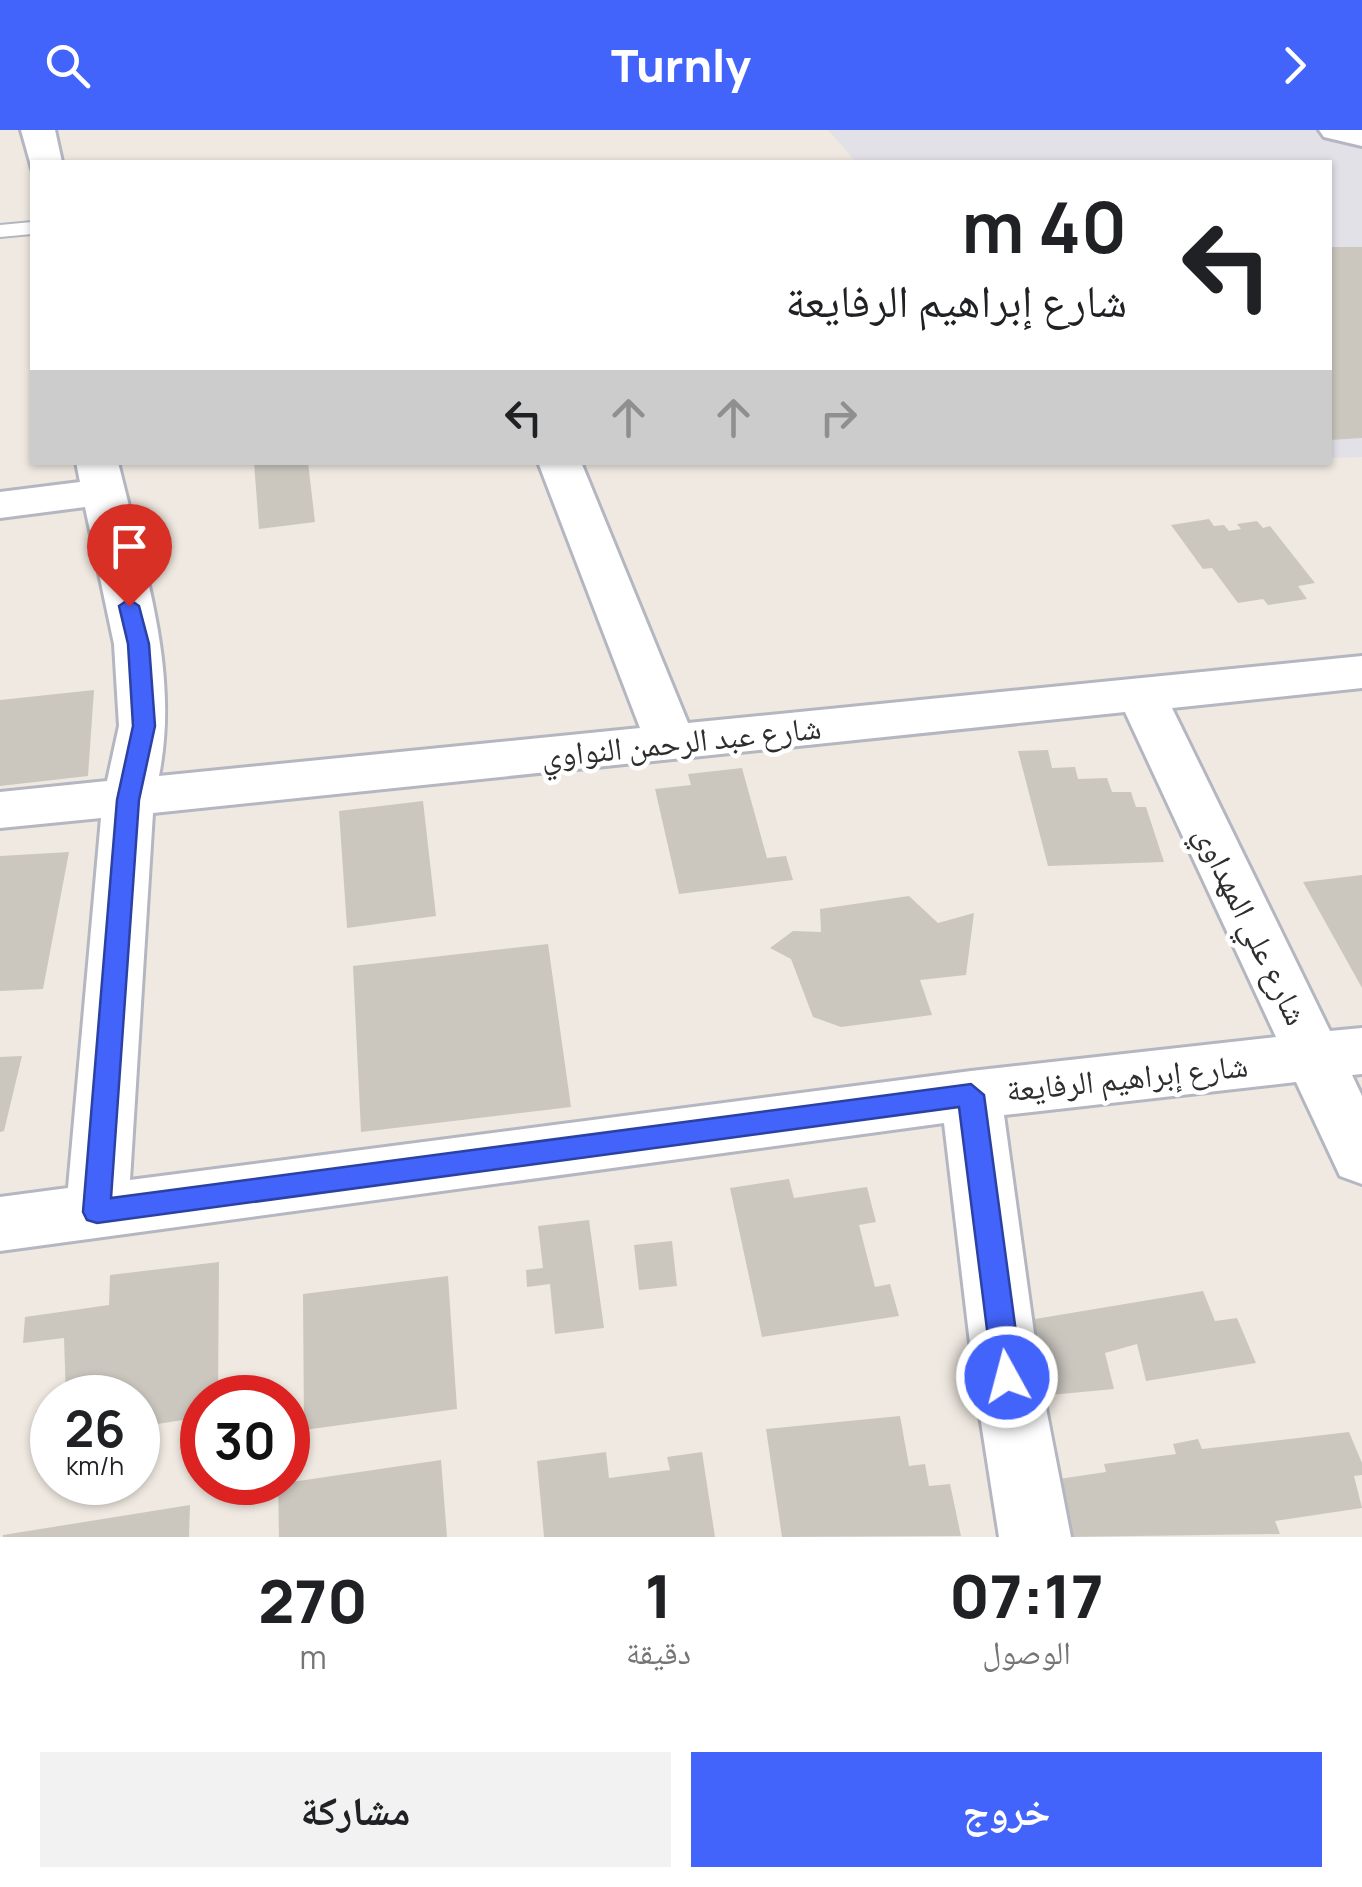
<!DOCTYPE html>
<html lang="ar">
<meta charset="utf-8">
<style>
body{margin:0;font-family:Manrope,"Noto Naskh Arabic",sans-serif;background:#f2f2f2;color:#202124;direction:rtl;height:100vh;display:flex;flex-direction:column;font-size:38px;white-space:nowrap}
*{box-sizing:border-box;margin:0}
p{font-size:32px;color:#757577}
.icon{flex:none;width:55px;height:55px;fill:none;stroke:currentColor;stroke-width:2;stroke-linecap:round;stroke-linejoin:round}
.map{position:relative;height:1407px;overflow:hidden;direction:ltr}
.sheet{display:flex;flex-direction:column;background:#fff;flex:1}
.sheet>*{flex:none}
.hud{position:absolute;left:30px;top:30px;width:1302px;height:305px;border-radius:0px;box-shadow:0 2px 8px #0004;direction:rtl;background:#fff;color:#202124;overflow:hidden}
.speed{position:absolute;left:30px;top:1245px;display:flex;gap:20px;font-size:50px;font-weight:700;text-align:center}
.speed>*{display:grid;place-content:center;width:130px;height:130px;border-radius:50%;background:#fff;box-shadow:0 2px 8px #0004;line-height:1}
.speed small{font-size:25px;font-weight:400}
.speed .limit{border:15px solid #d22;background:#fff;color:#111}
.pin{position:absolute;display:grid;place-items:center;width:85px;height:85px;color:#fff;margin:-102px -42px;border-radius:50% 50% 50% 0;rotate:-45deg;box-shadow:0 0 10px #0007}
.pin .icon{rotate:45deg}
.me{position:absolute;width:110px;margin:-55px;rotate:353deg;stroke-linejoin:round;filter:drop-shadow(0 0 8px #0008)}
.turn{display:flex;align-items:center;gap:35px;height:210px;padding:0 40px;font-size:45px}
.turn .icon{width:130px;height:130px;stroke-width:2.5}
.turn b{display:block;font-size:70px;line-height:85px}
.lanes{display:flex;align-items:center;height:95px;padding:0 40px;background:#0003;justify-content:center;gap:50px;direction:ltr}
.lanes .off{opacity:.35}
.eta{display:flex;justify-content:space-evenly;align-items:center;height:170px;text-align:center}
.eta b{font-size:60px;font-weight:800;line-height:70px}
.primary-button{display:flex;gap:20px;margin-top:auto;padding:20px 40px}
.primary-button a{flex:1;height:115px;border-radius:0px;background:#4264fb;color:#fff;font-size:40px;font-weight:800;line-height:115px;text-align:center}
.primary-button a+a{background:#f2f2f2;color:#202124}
header{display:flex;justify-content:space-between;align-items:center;height:130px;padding:0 40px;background:#4264fb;color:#fff;font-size:45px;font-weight:800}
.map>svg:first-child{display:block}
</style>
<header><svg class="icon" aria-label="forward" viewBox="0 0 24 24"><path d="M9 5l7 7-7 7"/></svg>Turnly<svg class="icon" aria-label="search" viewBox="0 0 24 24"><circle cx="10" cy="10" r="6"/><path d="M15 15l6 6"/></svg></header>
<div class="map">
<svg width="1362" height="1407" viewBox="0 0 1362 1407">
<rect width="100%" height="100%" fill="#efe9e1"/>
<!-- industrial -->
<path fill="#e3e1e8" d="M828,0h534v327l-32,1v-296h-474z"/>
<!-- building -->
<path fill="#cbc7bf" d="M1330,117h32v191l-32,2z
M254,332h54l7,60 -56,7z
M1209,389l5,7 10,-1 5,6 12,-2 -4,-5 20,-3 6,7 7,-2 45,57 -17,3 9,13 -39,6 -5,-6 -25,4 -26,-35 -9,1 -32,-44z
M94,560l-6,86 -88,10v-86z
M1048,620l4,18 23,-1 3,12 29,-1 5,14h19l5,15h10l18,55 -116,4 -30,-115z
M742,638l25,90 19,-2 7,24 -114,14 -24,-105 36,-4 -3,-11z
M423,671l13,115 -89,12 -8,-117z
M69,722l-26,137 -43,2v-135z
M1362,745v113l-59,-106z
M909,766l29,27 36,-10 -8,62 -46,5 12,35 -91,12 -28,-10 -22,-58 -21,-11 23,-17 28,1 -1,-23z
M548,814l23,163 -210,25 -8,-166z
M22,926l-18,75 -4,1v-75z
M789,1049l5,19 73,-11 9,35 -17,3 16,62 15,-3 9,32 -137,21 -32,-149z
M589,1090l15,108 -49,6 -5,-50 -23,3 -1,-17 17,-2 -5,-42z
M672,1111l5,45 -38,4 -5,-45z
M219,1132l-1,136h-16v19l-64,10v-29h-72l-2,-60 -41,5 2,-26 84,-12 1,-30z
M448,1146l9,133 -153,21 -1,-136z
M1203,1161l12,30 22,-3 19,45 -110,18 -9,-37 -32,9 9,36 -64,6 -10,-36 -13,-7 -10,-30z
M52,1278v32l-14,2 -2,-31z
M900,1286l9,50 16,-2 4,22 21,-2 11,52 -179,1 -16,-108z
M1349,1302l13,31v12l-8,1 8,32 -87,13 5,13 -211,3 -17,-57 54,-8 -2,-8 72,-10 -3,-10 25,-5 4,10z
M606,1322l3,26 61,-8 -3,-13 35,-5 13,85h-171l-7,-76z
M441,1330l6,77h-168l-1,-53z
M190,1375l-1,32h-186v-2z"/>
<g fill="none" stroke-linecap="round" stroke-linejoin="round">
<defs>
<path id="lane" d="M32,92v12l-32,3v-12z"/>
<path id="street" d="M21,0h34l7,32h-30v7z
M1319,0h43v16l-38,-9z
M76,332h42c25,105 62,207 41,314l481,-48 -102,-266h43l107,261 674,-67v32l-190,20 158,323 32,-3v46l-10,1 10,21v88l-22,-8 -44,-94 -292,33 36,262 31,160h-72l-25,-160 -30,-254 -944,128v-54l68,-9 33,-370 -101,10v-36l107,-11 12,-55 -5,-82 -29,-137 -85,11v-26l80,-10zM1125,582l151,325 -305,34 -841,109 23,-367z"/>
</defs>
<!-- lane casing -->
<use href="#lane" stroke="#b4b7c1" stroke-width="4"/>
<!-- street casing -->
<use href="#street" stroke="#b4b7c1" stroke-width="6"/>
<!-- lane -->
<use href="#lane" fill="#fff" fill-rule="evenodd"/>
<!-- street -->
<use href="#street" fill="#fff" fill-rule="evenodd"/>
</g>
<!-- route -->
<path fill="#4264fb" stroke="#2b41a3" stroke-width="2.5" d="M129,469l10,7 10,38 6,82 -16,74 -28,398 860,-114 13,11 38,282 -4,10 -11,4 -10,-4 -4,-10 -34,-270 -862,116 -10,-3 -4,-8 34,-412 16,-74 -5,-82 -9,-38z"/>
<g text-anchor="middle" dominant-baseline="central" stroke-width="9" stroke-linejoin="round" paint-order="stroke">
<!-- street labels -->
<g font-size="32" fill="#2e2e2e" stroke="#fff">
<text transform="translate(681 611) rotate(-6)">شارع عبد الرحمن النواوي</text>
<text transform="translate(1252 795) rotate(64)">شارع علي المهداوي</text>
<text transform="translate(1127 947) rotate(-6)">شارع إبراهيم الرفايعة</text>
</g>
</g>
</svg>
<div class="speed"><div>26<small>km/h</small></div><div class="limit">30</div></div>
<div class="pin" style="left:129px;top:476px;background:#d93025"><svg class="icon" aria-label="arrive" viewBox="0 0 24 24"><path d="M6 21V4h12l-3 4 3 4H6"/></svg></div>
<svg class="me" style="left:1007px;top:1247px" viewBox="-20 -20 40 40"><circle r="17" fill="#4264fb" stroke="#fff" stroke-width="3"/><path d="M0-11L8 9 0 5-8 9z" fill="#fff"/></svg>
<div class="hud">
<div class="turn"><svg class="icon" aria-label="left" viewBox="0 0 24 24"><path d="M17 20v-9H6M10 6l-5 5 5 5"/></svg><div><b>40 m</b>شارع إبراهيم الرفايعة</div></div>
<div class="lanes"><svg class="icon" aria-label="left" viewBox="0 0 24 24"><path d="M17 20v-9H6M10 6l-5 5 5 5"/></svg><svg class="icon off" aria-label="ahead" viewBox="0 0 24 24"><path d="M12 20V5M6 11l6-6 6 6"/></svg><svg class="icon off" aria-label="ahead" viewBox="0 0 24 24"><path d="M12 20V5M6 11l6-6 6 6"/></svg><svg class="icon off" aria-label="right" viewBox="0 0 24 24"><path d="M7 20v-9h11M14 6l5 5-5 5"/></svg></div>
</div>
</div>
<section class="sheet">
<div class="eta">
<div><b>07:17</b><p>الوصول</p></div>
<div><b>1</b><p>دقيقة</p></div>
<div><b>270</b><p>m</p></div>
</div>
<div class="primary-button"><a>خروج</a><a>مشاركة</a></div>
</section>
